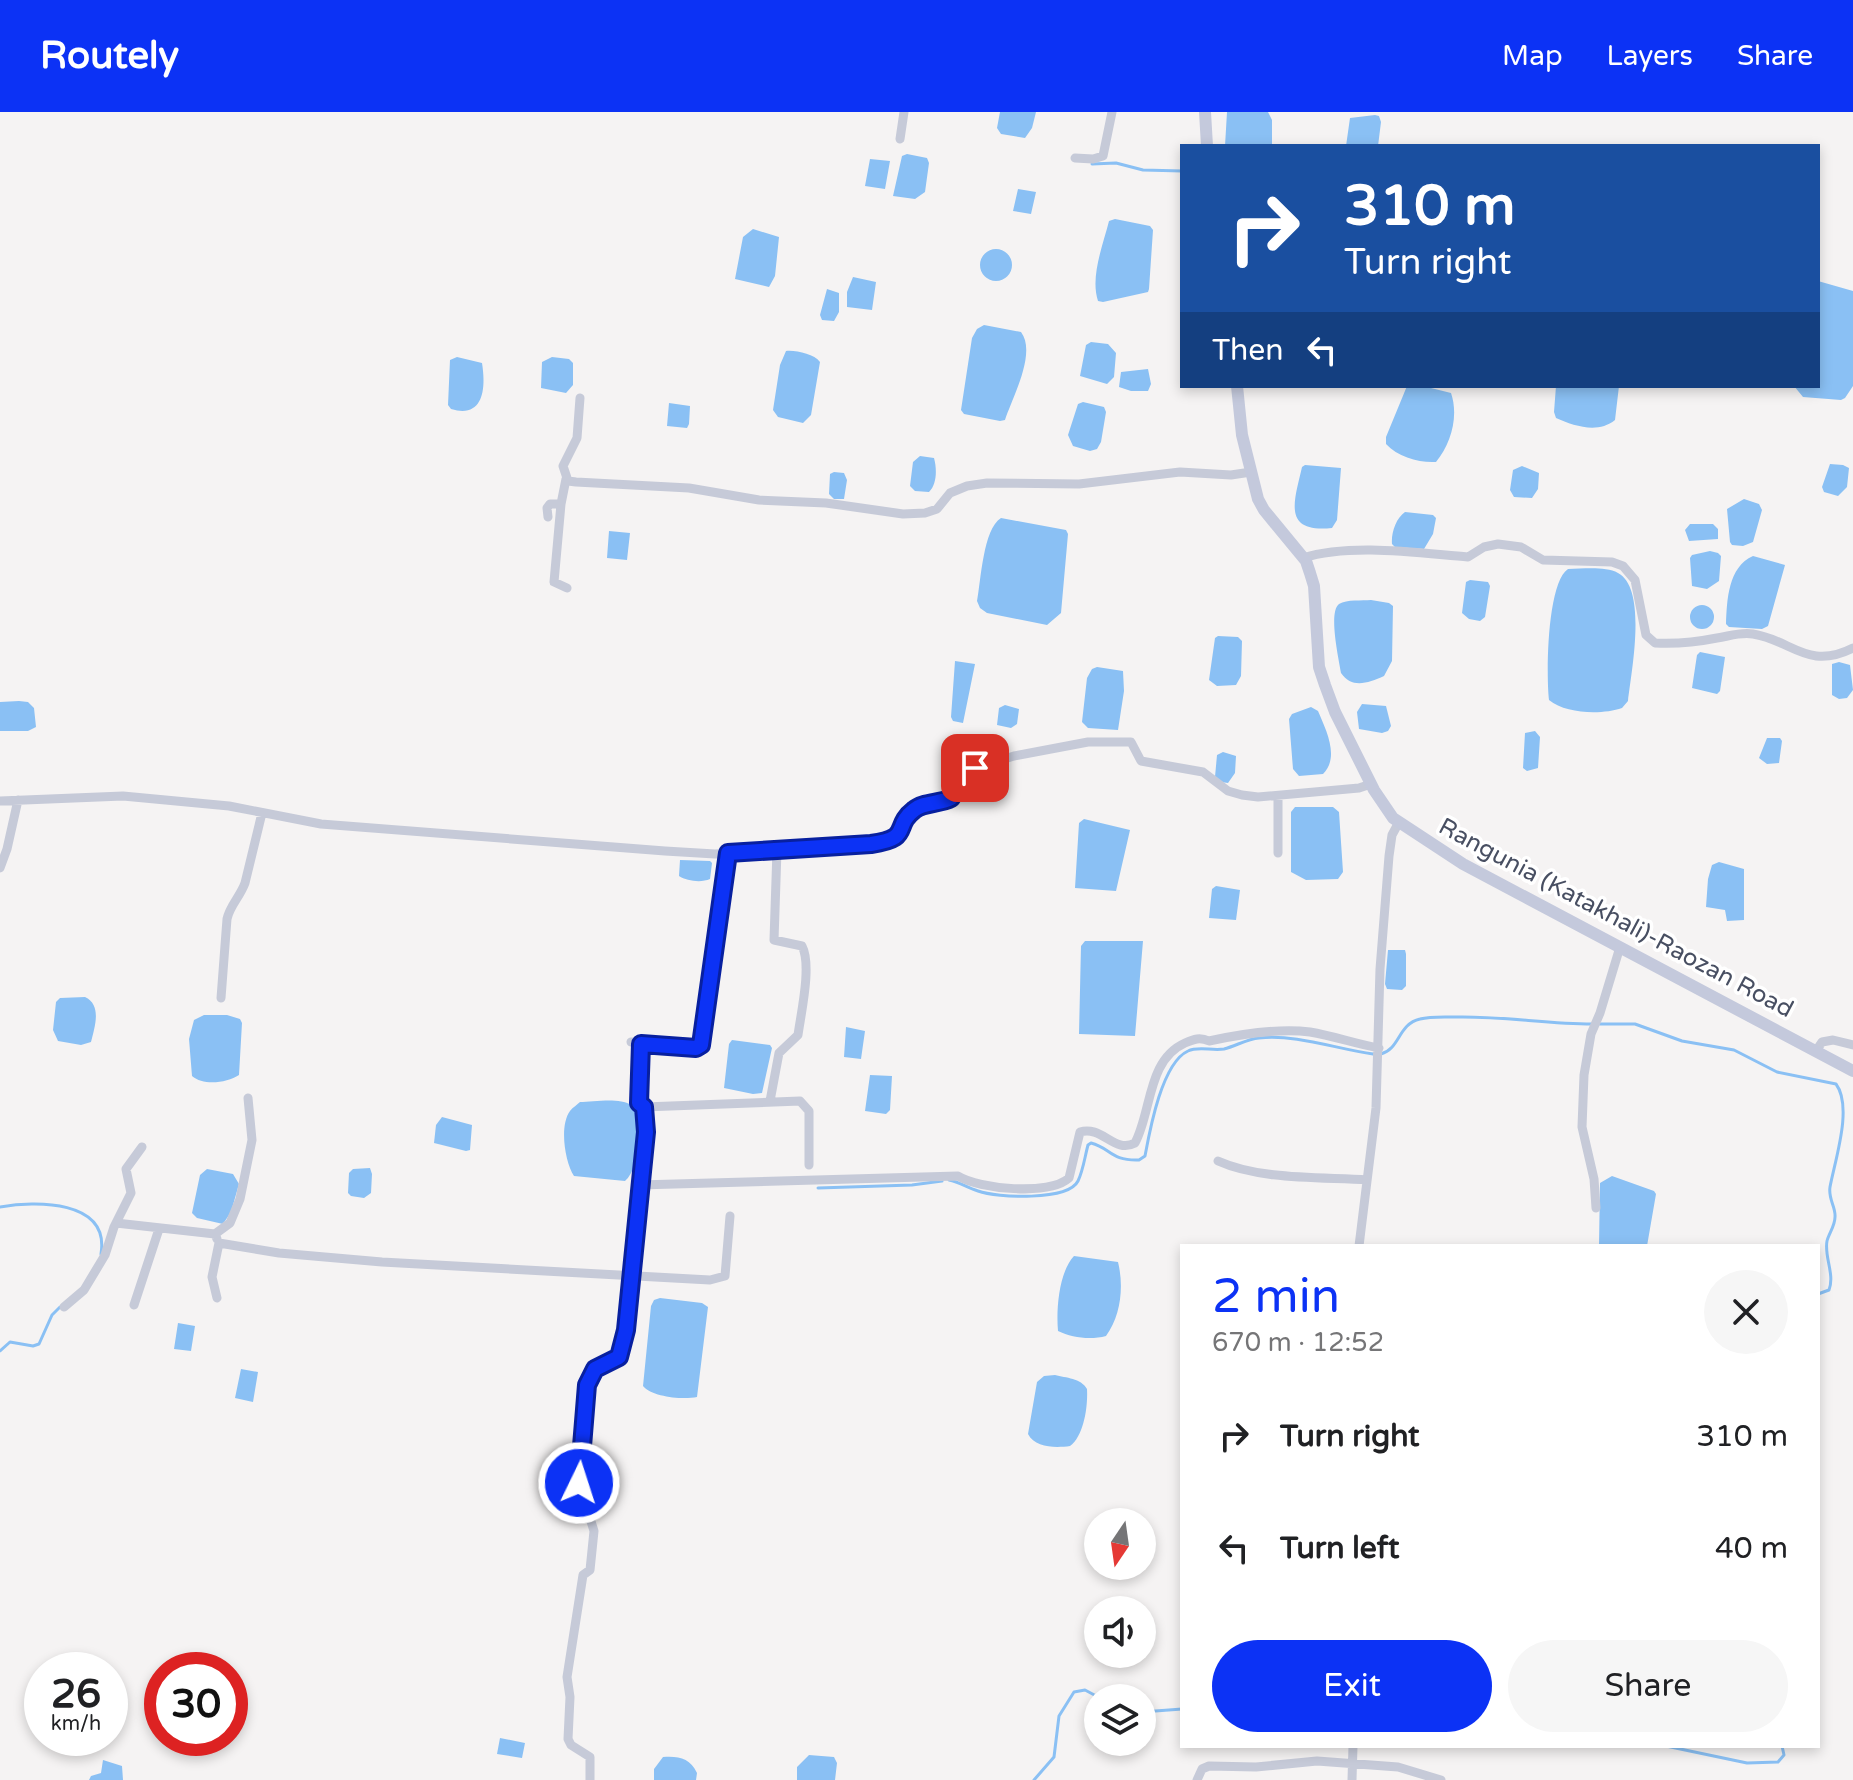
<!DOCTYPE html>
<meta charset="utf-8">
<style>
body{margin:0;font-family:"Varela Round",sans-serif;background:#f6f6f6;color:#202124;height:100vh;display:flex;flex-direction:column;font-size:30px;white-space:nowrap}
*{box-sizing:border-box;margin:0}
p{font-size:26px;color:#757577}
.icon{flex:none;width:44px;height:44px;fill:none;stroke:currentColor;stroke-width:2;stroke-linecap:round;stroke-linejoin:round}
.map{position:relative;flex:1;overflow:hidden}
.details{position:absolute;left:1180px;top:1132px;width:640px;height:504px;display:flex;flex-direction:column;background:#fff;border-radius:0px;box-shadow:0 4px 12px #0003}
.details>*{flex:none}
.hud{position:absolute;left:1180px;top:32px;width:640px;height:244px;border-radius:0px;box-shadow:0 4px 12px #0003;background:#1a4fa0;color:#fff;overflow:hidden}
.needle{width:52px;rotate:193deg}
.buttons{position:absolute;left:1084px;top:1396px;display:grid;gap:16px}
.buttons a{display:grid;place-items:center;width:72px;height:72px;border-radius:50%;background:#fff;box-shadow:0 4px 12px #0003;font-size:40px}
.speed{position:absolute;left:24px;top:1540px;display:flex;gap:16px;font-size:40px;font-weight:700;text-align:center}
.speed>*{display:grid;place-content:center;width:104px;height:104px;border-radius:50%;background:#fff;box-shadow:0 4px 12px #0003;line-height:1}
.speed small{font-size:20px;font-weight:400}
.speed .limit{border:12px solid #d22;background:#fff;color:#111}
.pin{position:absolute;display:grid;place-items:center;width:68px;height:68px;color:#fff;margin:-34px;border-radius:16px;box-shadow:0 4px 12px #0006}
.me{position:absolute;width:88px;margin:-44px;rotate:4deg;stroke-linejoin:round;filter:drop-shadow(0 0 6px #0008)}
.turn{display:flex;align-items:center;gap:28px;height:168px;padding:0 32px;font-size:36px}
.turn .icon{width:104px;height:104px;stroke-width:2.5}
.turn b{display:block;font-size:56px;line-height:68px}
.then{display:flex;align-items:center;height:76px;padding:0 32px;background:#0003;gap:16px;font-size:30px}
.round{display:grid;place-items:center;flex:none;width:84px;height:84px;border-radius:42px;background:#f6f6f6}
.summary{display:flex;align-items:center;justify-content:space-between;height:136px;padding:0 32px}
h1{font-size:48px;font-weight:600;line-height:60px;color:#0c32f5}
.action{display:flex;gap:16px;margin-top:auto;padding:16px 32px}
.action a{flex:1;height:92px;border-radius:48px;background:#0c32f5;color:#fff;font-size:32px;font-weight:600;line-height:92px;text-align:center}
.action a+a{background:#f6f6f6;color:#202124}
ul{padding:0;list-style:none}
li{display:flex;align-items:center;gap:24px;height:112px;padding:0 32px}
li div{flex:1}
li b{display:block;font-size:30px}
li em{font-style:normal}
header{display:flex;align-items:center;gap:48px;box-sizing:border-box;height:112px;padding:0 40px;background:#0c32f5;color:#fff}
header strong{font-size:38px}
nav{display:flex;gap:44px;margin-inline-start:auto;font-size:28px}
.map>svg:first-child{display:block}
</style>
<header>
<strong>Routely</strong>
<nav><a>Map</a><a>Layers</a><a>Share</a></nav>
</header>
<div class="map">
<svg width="1853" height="1668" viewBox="0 0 1853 1668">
<rect width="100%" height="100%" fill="#f5f3f3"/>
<!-- water -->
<path fill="#8ac0f4" d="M1000,0h36l-4,16 -7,10 -24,-4 -4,-6z
M1227,0h41l4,8v26h-47z
M1375,3l4,1 2,6 -3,24h-32l4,-28z
M907,42l20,4 2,5 -4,29 -10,7 -22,-3 9,-40z
M870,47l20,2 -5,28 -20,-3z
M1018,77l18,3 -5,22 -18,-3z
M1115,107l35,7 3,4 -4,59 -1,3 -45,10 -5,-1c-8,-24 5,-56 11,-80z
M753,117l26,8 -4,39 -6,11 -34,-8 8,-42z
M980 153a16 16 0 1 1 32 0a16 16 0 1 1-32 0Z
M853,165l23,5 -4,28 -25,-3v-15z
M1818,169l35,10v95l-8,12 -4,2 -38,-3 -9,-11h24z
M827,177l12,4v19l-5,9 -12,-1 -2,-5z
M984,213l37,7c16,21 -9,66 -16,88l-5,1 -36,-7 -3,-4 11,-72 5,-9z
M1091,230l17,2 8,9 -2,24 -7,7 -27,-8 6,-31z
M786,239c10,-1 28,3 34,11l-9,53 -8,8 -25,-6 -5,-7 7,-45z
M457,245l25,6c4,25 2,56 -31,46l-3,-4 2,-45z
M552,245l17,2 4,4v22l-7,8 -25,-5 1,-26z
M1148,257l3,15 -3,7h-17l-12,-4 2,-15z
M1407,274h16l28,7c8,23 0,51 -15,69 -17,1 -38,-5 -50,-18v-7z
M1556,274h63l-4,34c-17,14 -41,6 -59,-2l-2,-6z
M1083,290l21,5 2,5 -5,30 -4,7 -7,2 -17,-5 -5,-11 10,-31z
M669,291l21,3 -1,18 -2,4 -20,-2z
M920,344l14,2c3,11 3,26 -5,34l-14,-1 -5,-5 3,-24z
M1830,352l13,1 6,3 -2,19 -9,9 -14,-4 -2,-5z
M1305,353l36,3 -4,52 -5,8c-50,5 -38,-26 -30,-61z
M1522,354l17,7 -1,16 -6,9 -18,-1 -4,-7 3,-20z
M834,360l10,1 3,7 -3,19h-10l-5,-5 1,-20z
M1744,387l15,5 3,6 -9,32 -10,4 -11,-1 -2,-3 -3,-33z
M1405,400l28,3 3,3 -3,16 -9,15 -29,-2 -3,-3c-1,-11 4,-26 13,-32z
M1001,406l65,12 2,4 -7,79 -14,12 -60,-12 -7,-5 -3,-7c4,-20 6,-72 24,-83z
M1690,412h23l5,5v10l-29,2 -4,-11z
M609,419l21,2 -3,27 -20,-2z
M1710,439l8,2 3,3 -2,25 -12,8 -15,-3 -2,-28 2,-3z
M1753,444l32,9 -17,61 -6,3 -33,-2 -3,-3c1,-24 2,-57 27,-68z
M1568,457c15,0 37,-3 50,4 30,16 13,100 10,128l-6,7c-20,7 -56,6 -73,-8 -3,-26 -2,-117 19,-131z
M1470,468l18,2 2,4 -5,31 -5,4 -11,-2 -7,-6 4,-31z
M1371,488l18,3 4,3 -1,55 -8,15c-16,7 -32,13 -43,-3 -2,-13 -13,-61 -2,-69 8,-5 23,-3 32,-4z
M1690 505a12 12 0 1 1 24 0a12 12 0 1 1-24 0Z
M1218,524l20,1 4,4 -1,35 -5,9 -19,1 -8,-6 6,-42z
M1700,540l25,5 -5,34 -3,3 -25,-6 5,-33z
M955,549l20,3 -12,59 -10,-2 -2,-4z
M1839,550l11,3 3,25 -6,8 -8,1 -7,-4v-31z
M1097,555l26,4 1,20 -6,39 -30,-2 -6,-6 5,-44 5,-9z
M19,589l9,1 6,6 2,19 -8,4h-28v-29z
M1362,592l24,2 5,20 -3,5 -6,2 -23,-4 -2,-17z
M1005,593l14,4 -2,15 -6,4 -14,-3 2,-17z
M1311,595l7,4c8,19 22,46 5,63l-24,2 -6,-7 -4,-50 3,-5z
M1535,619l5,6 -2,31 -11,3 -4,-3 2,-35z
M1767,626h13l2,3 -3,22 -12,1 -8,-6z
M1223,640l13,4 -1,17 -7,10 -7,-1 -6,-5 2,-22z
M1295,695h38l6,5 4,60 -5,7 -32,1 -15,-8v-60z
M1084,707l46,11 -14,61 -41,-3 4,-65z
M680,748l30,1 2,2 -2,16c-9,4 -23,2 -31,-3z
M1719,750l25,7v51l-17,1 -2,-11 -19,-3 2,-28 4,-14z
M1216,774l24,4 -4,30 -27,-2 3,-29z
M1085,829h58l-8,95 -56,-2 2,-88z
M1388,838h17l1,4v32l-4,4 -15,-1 -2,-5z
M85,885c17,8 10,29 6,45l-10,3 -23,-4 -5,-11 3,-28 4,-4z
M204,903h23l13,4 2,4 -3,52c-12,8 -36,11 -47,1l-3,-37 5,-19z
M846,915l19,4 -4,28 -17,-2z
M732,928l38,5 2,3 -10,45 -9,1 -29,-6 5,-44z
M870,963l22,1 -2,34 -4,4 -21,-3z
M580,990c13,0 39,-5 51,3 15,10 8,66 -6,76l-51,-5c-9,-14 -15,-50 -4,-65 3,-4 7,-6 10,-9z
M442,1005l30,8 -2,25 -4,1 -32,-8 2,-18z
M370,1056l2,6 -1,19 -7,5 -13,-2 -3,-3 1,-20 4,-4z
M207,1057l26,5 6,10 -8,28 -8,12 -26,-6 -5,-5 8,-38z
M1612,1064l42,15 2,3 -9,52h-48l1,-63z
M1074,1144l44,6c6,24 3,54 -12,74 -15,4 -34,2 -48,-5 -2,-22 1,-59 16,-75z
M660,1186l42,5 6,4 -11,90c-14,3 -45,0 -54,-11l8,-80 3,-6z
M178,1211l17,3 -4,25 -17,-2z
M241,1257l17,3 -5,30 -18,-4z
M1055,1263c11,3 26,3 32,14 1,17 -3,47 -17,57 -14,2 -35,2 -42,-12l9,-52 7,-6z
M500,1626l25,5 -3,15 -25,-4z
M809,1643l25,2 3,6 -2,17h-38v-13z
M663,1645c16,-1 27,1 34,16l-1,7h-42v-11z
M103,1648l19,6 1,14h-34l2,-4 10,-3z"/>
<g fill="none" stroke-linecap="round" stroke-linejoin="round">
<!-- stream -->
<path stroke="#8ac0f4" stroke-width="3" d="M1092,52l24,-1 27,7 39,1
M1600,912h35l47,17 52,9 43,22 59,12c17,23 -1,76 -6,103 -2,12 6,20 5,30 0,9 -6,16 -8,24 -3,16 8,33 2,49l-11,4
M1381,942c19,-5 17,-30 39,-35 11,-3 25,-2 37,-2 45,-1 90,7 135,7
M949,1068c11,2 18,8 29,11 19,7 90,10 100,-10 5,-10 7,-25 10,-36l3,-2c20,5 19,18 48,17l6,-4c5,-27 17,-93 43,-105 10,-5 24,0 36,-2 12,-3 23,-10 35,-11 38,-4 77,11 114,16
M818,1076l94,-3 30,-4
M0,1095c35,-6 110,-8 101,47
M0,1239l10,-9 23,4 6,-2 13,-29 8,-8
M1142,1600l40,-3
M1666,1634l81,17 31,-1 6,-7 -2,-9
M1034,1668l20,-23 5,-41 15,-24 11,-2 15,8"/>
<!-- street -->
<path stroke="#c6cad8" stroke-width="9" d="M900,27l4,-27
M1075,46l18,1 10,-3 9,-44
M580,286l-3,40 -14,28 5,15 8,1 113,6 70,12 67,3 77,11 22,-1 12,-4 13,-16 17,-7 20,-3 92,1 101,-12 51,3 20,-3
M566,367l-5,25 -7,78 13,6
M548,405l-1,-9 3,-4h11
M1303,446c48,-15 115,-5 165,-1l16,-10 14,-3 23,3 22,13 69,2 11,4 12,14 11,55 9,8c19,1 42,-1 62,-5 13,-2 23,-6 36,-4 39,6 55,37 100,14
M1278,684v57
M0,689l123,-5 106,10 92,18 344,27 50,3 156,-10c44,-7 21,-18 43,-34 9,-8 26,-6 37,-12l16,-26 8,-4 39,-12 74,-14h43l10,19 62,11 25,19 14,4 16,2 101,-9 12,-4
M0,756l7,-19 11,-49
M221,886l6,-79c3,-14 13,-22 18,-36l17,-70
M631,930l65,6 5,-3 27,-192
M1816,939l6,-9 11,-2 20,5
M770,989l9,-48 19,-18c3,-22 14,-70 4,-89l-28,-6 3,-90
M644,995l156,-6 9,10v54
M1218,1049c42,19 103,16 149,19
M639,1073l319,-9c21,13 91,20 111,2l11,-46c22,-7 34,22 55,11 17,-32 12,-83 50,-100 9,-4 15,-6 24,-2 32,-7 69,-13 101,-9 24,4 46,12 69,16
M1596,1096l-2,-29 -12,-52 2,-52 7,-41 9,-21 20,-66
M116,1111l99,11 2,5
M215,1122l15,-11 10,-24 12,-59 -4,-42
M1359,1134l17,-138 4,-139 9,-113 3,-21 7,-13
M217,1186l-5,-21 7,-34 60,10 103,9 328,18 15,-4 5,-60
M134,1193l25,-76
M64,1195l20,-17 21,-35 9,-28 17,-34 -5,-24 16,-22
M590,1668v-23l-19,-12 -3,-6 2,-42 -3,-20 16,-102 7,-5 4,-39 -15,-48 8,-98 8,-16 24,-12 7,-27 20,-198 -2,-25 -5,-4 2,-59
M1197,1668l5,-11 7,-3 47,1 61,-6 81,6 43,13
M1352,1668l1,-34"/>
<!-- secondary -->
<path stroke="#c4c9dc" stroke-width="12" d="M1205,0l2,34
M1237,274l5,49 16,64 6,11 42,51 4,12 4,13 5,81 6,18 10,27 39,78 19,28 70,46 390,207"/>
</g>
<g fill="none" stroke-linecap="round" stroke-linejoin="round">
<defs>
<path id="route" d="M579,1371l8,-98 8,-16 24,-12 7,-27 20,-198 -2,-25 -5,-4 2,-59 55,4 5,-3 27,-192 143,-9c42,-6 21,-17 43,-34 9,-8 26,-6 37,-12l16,-26 8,-4"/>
</defs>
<!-- route casing -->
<use href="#route" stroke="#08209f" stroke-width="20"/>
<!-- route -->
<use href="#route" stroke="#0c32f5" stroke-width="14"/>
</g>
<g text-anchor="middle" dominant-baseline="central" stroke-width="7" stroke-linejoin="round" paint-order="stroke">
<!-- street labels -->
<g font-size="24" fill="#484f62" stroke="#fff">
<text transform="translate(1616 806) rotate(28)">Rangunia (Katakhali)-Raozan Road</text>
</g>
</g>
</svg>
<div class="buttons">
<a><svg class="needle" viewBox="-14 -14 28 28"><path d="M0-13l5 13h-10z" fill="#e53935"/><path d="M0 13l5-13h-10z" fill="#757577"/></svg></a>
<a><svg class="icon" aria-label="sound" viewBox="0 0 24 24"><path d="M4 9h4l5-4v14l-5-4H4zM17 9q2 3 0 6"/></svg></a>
<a><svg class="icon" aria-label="layers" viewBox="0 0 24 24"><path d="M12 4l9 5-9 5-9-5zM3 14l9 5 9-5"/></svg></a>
</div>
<div class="speed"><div>26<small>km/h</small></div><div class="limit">30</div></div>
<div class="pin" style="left:975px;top:656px;background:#d93025"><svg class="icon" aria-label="arrive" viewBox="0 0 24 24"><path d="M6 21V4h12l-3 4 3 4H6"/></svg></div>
<svg class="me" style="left:579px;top:1371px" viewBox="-20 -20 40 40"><circle r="17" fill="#0c32f5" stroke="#fff" stroke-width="3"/><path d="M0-11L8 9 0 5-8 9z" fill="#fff"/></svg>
<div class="hud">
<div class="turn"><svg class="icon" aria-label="right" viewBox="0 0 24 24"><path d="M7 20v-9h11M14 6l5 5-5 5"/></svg><div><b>310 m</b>Turn right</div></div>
<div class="then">Then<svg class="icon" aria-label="left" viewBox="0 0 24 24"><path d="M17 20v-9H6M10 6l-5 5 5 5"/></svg></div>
</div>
<section class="details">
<div class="summary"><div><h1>2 min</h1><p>670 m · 12:52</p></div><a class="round"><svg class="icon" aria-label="close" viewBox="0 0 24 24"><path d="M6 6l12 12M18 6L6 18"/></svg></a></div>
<ul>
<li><svg class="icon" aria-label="right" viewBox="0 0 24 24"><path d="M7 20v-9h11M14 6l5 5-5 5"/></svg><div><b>Turn right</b></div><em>310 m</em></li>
<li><svg class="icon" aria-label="left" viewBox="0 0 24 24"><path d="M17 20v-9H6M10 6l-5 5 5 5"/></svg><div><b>Turn left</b></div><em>40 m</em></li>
</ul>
<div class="action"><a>Exit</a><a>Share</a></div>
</section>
</div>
